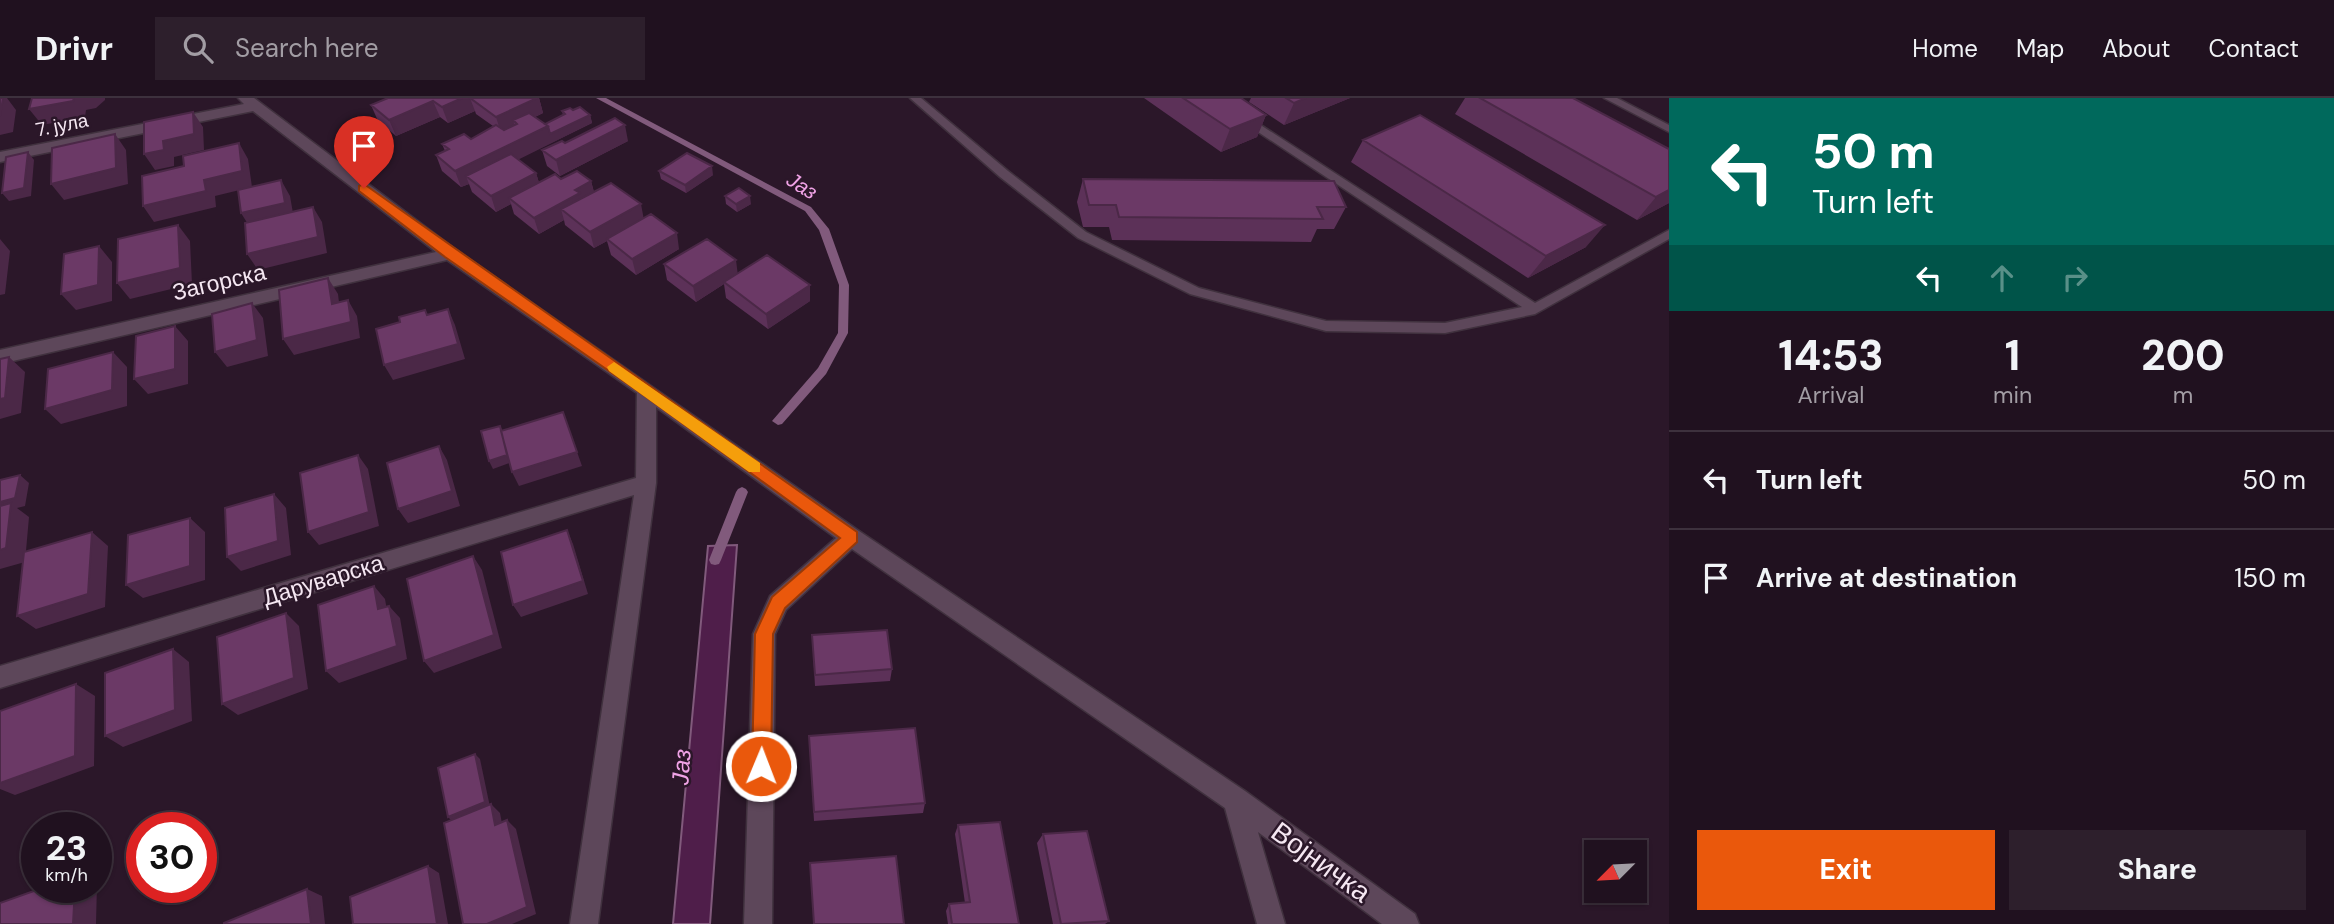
<!DOCTYPE html>
<meta charset="utf-8">
<style>
body{margin:0;font-family:"DM Sans",sans-serif;background:#2d1f2c;color:#f1f3f6;height:100vh;display:flex;flex-direction:column;font-size:26px;white-space:nowrap}
*{box-sizing:border-box;margin:0}
p{font-size:23px;color:#a29da4}
.icon{flex:none;width:38px;height:38px;fill:none;stroke:currentColor;stroke-width:2;stroke-linecap:round;stroke-linejoin:round}
.map{position:relative;flex:1;overflow:hidden}
.sheet{display:flex;flex-direction:column;background:#20111f;width:665px}
.sheet>*{flex:none}
.top-card{background:#00695c;color:#fff;overflow:hidden}
.needle{width:46px;rotate:246deg}
.controls{position:absolute;left:1584px;top:742px;display:grid;gap:14px}
.controls a{display:grid;place-items:center;width:63px;height:63px;border-radius:0px;background:#20111f;box-shadow:0 2px 5px #0004,0 0 0 2px #3d313d;font-size:35px}
.speed{position:absolute;left:21px;top:714px;display:flex;gap:14px;font-size:35px;font-weight:700;text-align:center}
.speed>*{display:grid;place-content:center;width:91px;height:91px;border-radius:50%;background:#20111f;box-shadow:0 2px 5px #0004,0 0 0 2px #3d313d;line-height:1}
.speed small{font-size:18px;font-weight:400}
.speed .limit{border:10px solid #d22;background:#fff;color:#111}
.pin{position:absolute;display:grid;place-items:center;width:60px;height:60px;color:#fff;margin:-72px -30px;border-radius:50% 50% 50% 0;rotate:-45deg;box-shadow:0 0 7px #0007}
.pin .icon{rotate:45deg}
.me{position:absolute;width:77px;margin:-38px;rotate:1deg;stroke-linejoin:round;filter:drop-shadow(0 0 5px #0008)}
.turn{display:flex;align-items:center;gap:24px;height:147px;padding:0 28px;font-size:32px}
.turn .icon{width:91px;height:91px;stroke-width:2.5}
.turn b{display:block;font-size:49px;line-height:60px}
.lanes{display:flex;align-items:center;height:66px;padding:0 28px;background:#0003;justify-content:center;gap:35px;direction:ltr}
.lanes .off{opacity:.35}
.eta{display:flex;justify-content:space-evenly;align-items:center;height:119px;text-align:center}
.eta b{font-size:42px;font-weight:800;line-height:49px}
.primary-button{display:flex;gap:14px;margin-top:auto;padding:14px 28px}
.primary-button a{flex:1;height:80px;border-radius:0px;background:#ea580c;color:#fff;font-size:28px;font-weight:800;line-height:80px;text-align:center}
.primary-button a+a{background:#2d1f2c;color:#f1f3f6}
ul{padding:0;list-style:none}
li{display:flex;align-items:center;gap:21px;height:98px;padding:0 28px;border-top:2px solid #3d313d}
li div{flex:1}
li b{display:block;font-size:26px}
li em{font-style:normal}
header{display:flex;align-items:center;gap:42px;box-sizing:border-box;height:98px;padding:0 35px;background:#20111f;border-bottom:2px solid #3d313d}
header strong{font-size:33px}
nav{display:flex;gap:38px;margin-inline-start:auto;font-size:24px}
.search{width:490px;height:63px;background:#2d1f2c;display:flex;align-items:center;gap:18px;box-sizing:border-box;padding:0 24px;border-radius:0px;color:#a29da4;font-size:26px}
main{display:flex;flex:1;min-height:0}
.map>svg:first-child{display:block}
</style>
<header>
<strong>Drivr</strong>
<div class="search"><svg class="icon" aria-label="search" viewBox="0 0 24 24"><circle cx="10" cy="10" r="6"/><path d="M15 15l6 6"/></svg>Search here</div>
<nav><a>Home</a><a>Map</a><a>About</a><a>Contact</a></nav>
</header>
<main>
<div class="map">
<svg width="1669" height="826" viewBox="0 0 1669 826">
<rect width="100%" height="100%" fill="#2b1729"/>
<!-- water -->
<path fill="#4f1e4a" stroke="#815a7c" stroke-width="2" d="M737,447l-27,379h-37l35,-378z"/>
<g fill="none" stroke-linecap="round" stroke-linejoin="round">
<!-- stream -->
<path fill="#815a7c" fill-rule="evenodd" d="M596,0h10l205,109 18,22 20,56 -1,48 -22,41 -44,50 -4,1 -6,-4 46,-53 20,-35 1,-48 -20,-55 -14,-19z
M742,389l4,2 2,3 -27,68 -2,4 -4,1 -4,-1 -2,-4 27,-68 2,-3z"/>
<defs>
<path id="lane" d="M910,0h11l87,73 78,61 113,56 127,33 119,2 77,-16 -315,-209h12l316,205 134,-73v9l-134,75 -90,19 -119,-2 -136,-37 -112,-56 -78,-61z
M1604,0h13l52,27v7z"/>
<path id="street" d="M238,0h16l202,152 403,281 386,260 170,123 4,10h-37l-124,-92 27,92h-28l-32,-116 -373,-259 -66,61 -11,24 -3,290h-28l9,-290 17,-38 66,-58 -180,-131v76l-58,441h-28l64,-429 -634,193v-22l636,-188 1,-85 -190,-133 -447,104v-14l436,-98 -183,-141 -253,51v-10l244,-48z"/>
</defs>
<!-- lane casing -->
<use href="#lane" stroke="#40313e" stroke-width="3"/>
<!-- street casing -->
<use href="#street" stroke="#40313e" stroke-width="3"/>
<!-- lane -->
<use href="#lane" fill="#5d475a" fill-rule="evenodd"/>
<!-- street -->
<use href="#street" fill="#5d475a" fill-rule="evenodd"/>
</g>
<!-- wall -->
<path fill="#5c3158" d="M388,0h151l4,15 -8,4 10,7 18,-9 -1,-4 11,-1 17,5 2,8 -74,36 18,14 3,10 22,-4 30,2 3,11 50,26 35,31 -43,26 -25,-20 -4,-14 -13,7 -29,-23 -1,-5 -25,14 -25,-20 -3,-10 -15,8 -24,-20 -3,-8 -8,3 -19,-16 -6,-16 9,-4 -3,-7 29,-5 22,-13 -17,-12 -1,-3 -27,12 -8,-6 -44,19 -18,-15 -7,-16z
M1144,0h97l25,17 -9,22 -36,15z
M1251,0h99l-66,27 -35,-23z
M1465,0h108l96,51v54l-32,17 -182,-106z
M1363,42l223,107 -58,31 -177,-116z
M628,43l-68,35 -13,-10 -5,-16 23,-7z
M659,73l54,4 -27,18 -25,-14z
M1083,81l263,28 -12,22h-17l-6,13 -199,-2 -3,-13h-26l-6,-25z
M725,98l26,8 -14,8 -11,-8z
M664,166l73,10 73,11v16l-42,28 -42,-31 -2,-14 -28,18 -29,-22z
M812,537l80,34 -2,12 -75,5z
M809,638l116,67 -2,10 -109,8z
M958,727l61,99h-71l-2,-13 3,-7 16,-1 -10,-69z
M1043,736l66,87 -4,3h-52l-16,-81z"/>
<!-- shaded-wall -->
<path fill="#4b2847" d="M3,0h4l9,12 -3,22 -13,3v-19z
M74,0h31v2l-9,8 -10,2 -1,7 -43,8 -13,-16z
M462,0h21h-13l5,13 -27,12 -6,-16z
M537,0h2l4,15 -25,12 -5,-5 2,6 -14,7 -5,-16z
M1306,0h44l-66,27 10,-22z
M433,3l7,16 -44,19 -7,-16z
M193,14l10,15 1,23 -30,7v9l-19,4 -11,-16 19,-13z
M590,17l2,8 -119,59 -7,-6 3,8 -8,3 -6,-16 93,-45z
M1266,17l-9,22 -36,15 9,-23z
M625,27l3,16 -68,35 -4,-16z
M115,36l11,16 2,34 -64,16 -13,-16z
M239,45l9,16 4,28 -37,9 1,11 -62,15 -11,-16 61,-26z
M28,54l6,8 -3,36 -22,5 -7,-8z
M712,68l1,9 -27,18 -1,-8z
M536,75l5,16 -32,9 2,6 -15,8 -5,-16z
M281,82l9,16 4,23 -43,10 -10,-16z
M591,83l4,16 -34,12 3,11 -25,14 -5,-16 41,-28z
M1669,92v13l-32,17 19,-23z
M750,98l1,8 -14,8 -1,-8z
M641,106l3,16 -37,19v2l-13,7 -4,-16z
M313,109l9,15 5,31 -69,17 -11,-16z
M178,127l12,16 2,43 -62,15 -13,-16z
M1605,127l-19,22 -58,31 18,-22z
M677,135l2,16 -43,26 -4,-16z
M0,141l10,12 -5,43 -5,1z
M99,148l13,16v39l-36,9 -15,-16z
M736,162l2,16 -14,6v2l-28,18 -3,-16z
M328,180l10,16 3,25 -9,-15z
M810,187v16l-42,28 -2,-15z
M348,202l9,16 3,22 -66,17 -11,-16z
M252,205l11,15 5,38 -41,11 -12,-15z
M448,211l7,16 10,34 -72,21 -9,-15z
M175,228l13,15v43l-40,10 -14,-15z
M113,254l14,15v39l-66,18 -16,-15z
M9,259l16,15 -4,41 -21,6v-20z
M563,314l19,54 -63,20 -7,-14z
M500,328l4,7 8,29 -19,7 -4,-8z
M439,348l8,14 13,46 -52,17 -10,-14z
M358,357l10,14 11,57 -60,19 -11,-13z
M20,377l9,8 -4,23 -8,2 12,9 -4,45 -25,7v-67z
M274,396l12,14 5,47 -50,16 -14,-14z
M190,420l15,14v48l-62,18 -17,-13z
M567,432l6,14 15,50 -67,23 -8,-12z
M92,434l16,14 -3,61 -69,22 -19,-13z
M473,458l9,14 20,78 -68,25 -10,-12z
M374,488l11,13 4,23 -11,-13z
M389,508l11,12 7,41 -68,24 -13,-12z
M286,515l13,13 9,63 -70,26 -16,-11z
M173,551l16,13 3,59 -69,26 -18,-11z
M76,586l19,12 -1,70 -79,29 -15,-6v-6z
M475,656l5,5 10,48 -37,15 -5,-5z
M491,706l9,9 4,21 -9,-9z
M507,722l9,9 20,85 -24,10h-25z
M428,768l11,7 9,51h-11z
M96,785l1,1 -1,40h-23l2,-37h21z
M307,791l15,7 3,28h-14z"/>
<!-- building -->
<path fill="#6b3966" stroke="#4b2847" stroke-width="2" d="M0,0h3l-3,18z
M32,0h42l-1,3 -44,8z
M388,0h74l-20,9 -9,-6 -44,19 -18,-15z
M470,0h67l-41,19z
M1183,0h58l25,17 -36,14z
M1286,0h20l-12,5z
M1480,0h93l96,51v41l-13,7z
M580,9l10,8 -40,19 -2,-8 -3,-2 20,-10 -3,-3 8,-3 3,2z
M193,14l1,22 -31,7 1,9 -20,4v-32z
M529,15l19,13 -93,45 -19,-16 13,-6 -7,-5 22,-10 7,5 25,-14 8,5 13,-6 -4,-4z
M1420,17l185,110 -59,31 -183,-116z
M615,20l10,7 -69,35 -14,-10 20,-9 3,2z
M115,36l1,34 -65,16 1,-36z
M239,45l3,28 -38,9 2,11 -63,15 -1,-30 42,-10 -1,-10z
M28,54l-4,36 -22,5 4,-36z
M687,55l25,13 -27,19 -26,-14z
M511,56l25,19 -45,23 -25,-20z
M577,73l14,10 -16,9 5,3 -46,25 -25,-20 46,-24 6,5z
M1083,81l251,2 12,26h-29l6,12 -204,-2 -3,-12h-27z
M281,82l4,23 -44,10 -3,-23z
M611,85l30,21 -51,28 -29,-23z
M739,90l11,8 -14,8 -11,-8z
M313,109l5,30 -71,17 -2,-31z
M651,116l26,19 -45,26 -25,-20z
M178,127l2,43 -63,15 1,-44z
M707,141l29,21 -43,26 -29,-22z
M99,148l-1,39 -37,9 3,-40z
M767,157l43,30 -44,29 -42,-32z
M328,180l4,26 16,-4 3,22 -68,17 -4,-49z
M252,205l5,37 -42,12 -3,-38z
M448,211l10,35 -74,21 -8,-36 24,-7 -1,-5 26,-7 2,5z
M175,228v43l-41,10 2,-43z
M113,254l-1,38 -67,19 3,-40z
M9,259l-4,41 -5,1v-40z
M563,314l14,40 -65,20 -11,-41z
M500,328l7,29 -18,6 -8,-30z
M439,348l13,45 -54,18 -11,-46z
M358,357l11,57 -61,20 -8,-59z
M20,377l-5,23 -15,4v-22z
M274,396l4,47 -51,16 -2,-49z
M11,405l-5,45 -6,2v-44z
M190,420v48l-64,19 2,-50z
M567,432l16,51 -70,24 -12,-53z
M92,434l-4,62 -71,22 7,-64z
M473,458l21,79 -70,26 -17,-82z
M374,488l4,23 11,-3 8,40 -71,25 -8,-66z
M286,515l8,65 -72,26 -5,-67z
M887,532l5,39 -77,6 -3,-40z
M173,551l2,61 -70,26v-63z
M76,586l-1,72 -75,27v-72z
M915,630l10,75 -111,9 -5,-76z
M475,656l10,48 -37,15 -10,-49z
M491,706l4,21 12,-5 20,87 -40,17h-24l-19,-101z
M1000,724l19,102h-67l-3,-20 21,-2 -12,-77z
M1087,733l22,90 -48,3 -18,-90z
M896,758l8,68h-90l-4,-61z
M428,768l9,58h-84l-3,-27z
M45,789h30l-2,37h-73v-21z
M307,791l4,35h-87v-1z"/>
<!-- route -->
<path fill="#ea580c" stroke="#983908" stroke-width="2" d="M364,86l493,348v10l-72,66 -12,26 -2,132 -3,6 -7,3 -6,-3 -3,-6 3,-132 17,-37 68,-59 -198,-144 -197,-137 -86,-66v-5z"/>
<!-- slow -->
<path fill="#f59e0b" d="M614,264l146,101v9h-11l-140,-101 -2,-4z"/>
<g text-anchor="middle" dominant-baseline="central" stroke-width="5" stroke-linejoin="round" paint-order="stroke">
<!-- far-street labels -->
<g font-size="19" fill="#f5e7f2" stroke="#2b1729">
<text transform="translate(62 27) rotate(-11)">7. јула</text>
</g>
<!-- far-water labels -->
<g font-size="21" font-style="italic" fill="#f0a3e6" stroke="#2b1729">
<text transform="translate(802 88) rotate(32)">Јаз</text>
</g>
<!-- street labels -->
<g font-size="23" fill="#f5e7f2" stroke="#2b1729">
<text transform="translate(219 184) rotate(-13)">Загорска</text>
<text transform="translate(323 482) rotate(-17)">Даруварска</text>
</g>
<!-- water labels -->
<g font-size="24" font-style="italic" fill="#f0a3e6" stroke="#2b1729">
<text transform="translate(681 669) rotate(-86)">Јаз</text>
</g>
<!-- near-street labels -->
<g font-size="28" fill="#f5e7f2" stroke="#2b1729">
<text transform="translate(1321 764) rotate(36)">Војничка</text>
</g>
</g>
</svg>
<div class="controls">
<a><svg class="needle" viewBox="-14 -14 28 28"><path d="M0-13l5 13h-10z" fill="#e53935"/><path d="M0 13l5-13h-10z" fill="#a29da4"/></svg></a>
</div>
<div class="speed"><div>23<small>km/h</small></div><div class="limit">30</div></div>
<div class="pin" style="left:364px;top:90px;background:#d93025"><svg class="icon" aria-label="arrive" viewBox="0 0 24 24"><path d="M6 21V4h12l-3 4 3 4H6"/></svg></div>
<svg class="me" style="left:761px;top:668px" viewBox="-20 -20 40 40"><circle r="17" fill="#ea580c" stroke="#fff" stroke-width="3"/><path d="M0-11L8 9 0 5-8 9z" fill="#fff"/></svg>
</div>
<section class="sheet">
<div class="top-card">
<div class="turn"><svg class="icon" aria-label="left" viewBox="0 0 24 24"><path d="M17 20v-9H6M10 6l-5 5 5 5"/></svg><div><b>50 m</b>Turn left</div></div>
<div class="lanes"><svg class="icon" aria-label="left" viewBox="0 0 24 24"><path d="M17 20v-9H6M10 6l-5 5 5 5"/></svg><svg class="icon off" aria-label="ahead" viewBox="0 0 24 24"><path d="M12 20V5M6 11l6-6 6 6"/></svg><svg class="icon off" aria-label="right" viewBox="0 0 24 24"><path d="M7 20v-9h11M14 6l5 5-5 5"/></svg></div>
</div>
<div class="eta">
<div><b>14:53</b><p>Arrival</p></div>
<div><b>1</b><p>min</p></div>
<div><b>200</b><p>m</p></div>
</div>
<ul>
<li><svg class="icon" aria-label="left" viewBox="0 0 24 24"><path d="M17 20v-9H6M10 6l-5 5 5 5"/></svg><div><b>Turn left</b></div><em>50 m</em></li>
<li><svg class="icon" aria-label="arrive" viewBox="0 0 24 24"><path d="M6 21V4h12l-3 4 3 4H6"/></svg><div><b>Arrive at destination</b></div><em>150 m</em></li>
</ul>
<div class="primary-button"><a>Exit</a><a>Share</a></div>
</section>
</main>
